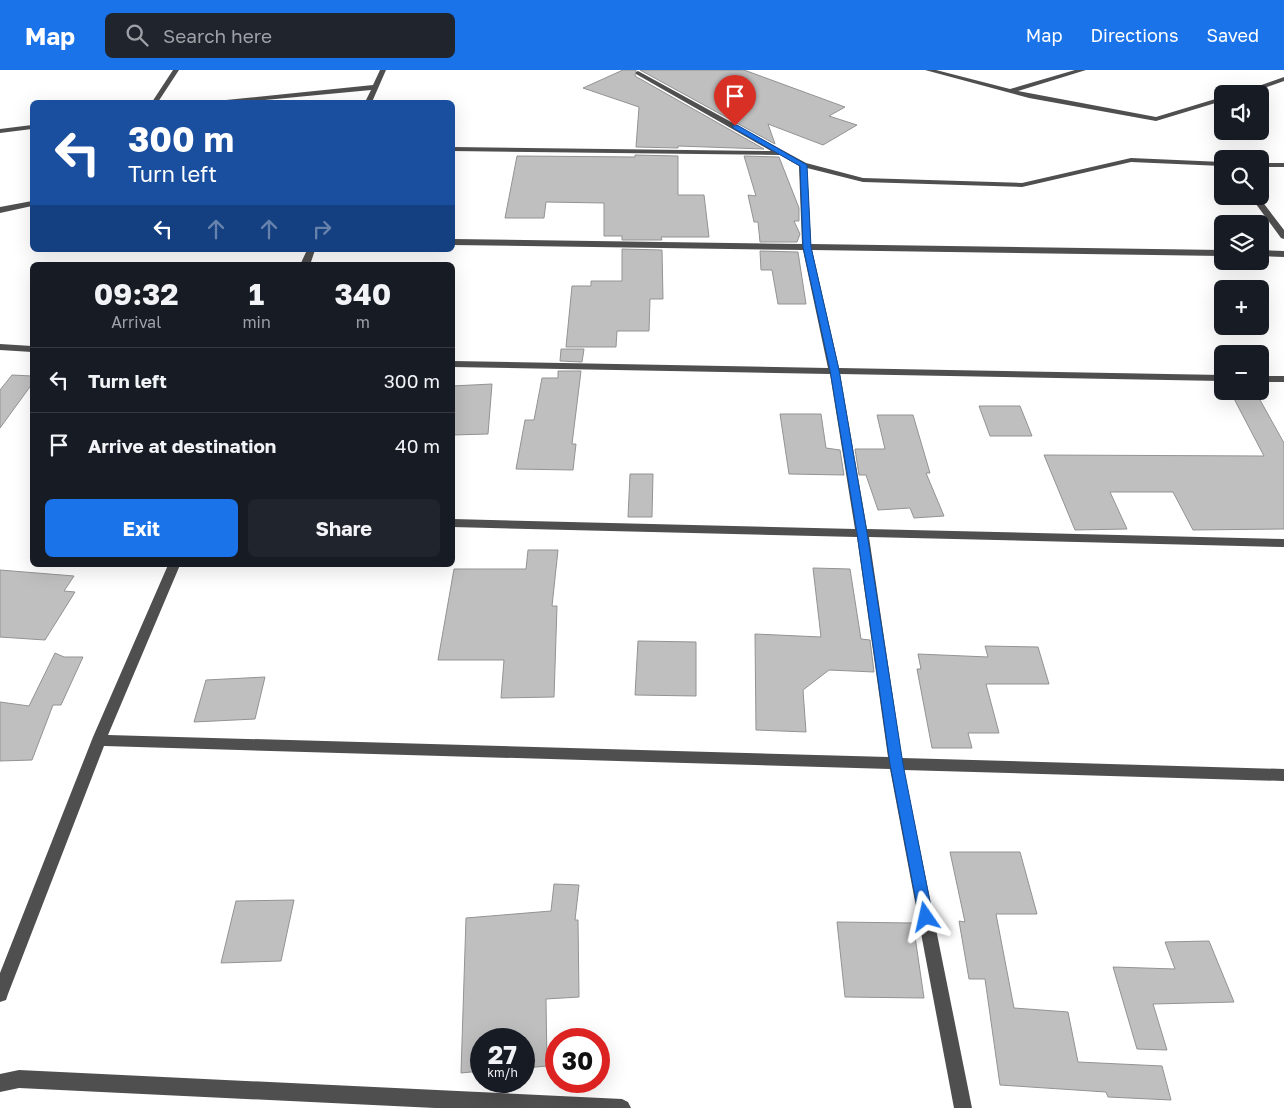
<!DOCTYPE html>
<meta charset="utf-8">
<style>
body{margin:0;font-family:"Golos Text",sans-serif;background:#20242c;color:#f1f3f6;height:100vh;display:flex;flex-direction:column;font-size:19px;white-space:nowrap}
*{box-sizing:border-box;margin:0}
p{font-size:16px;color:#9ea1a6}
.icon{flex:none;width:28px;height:28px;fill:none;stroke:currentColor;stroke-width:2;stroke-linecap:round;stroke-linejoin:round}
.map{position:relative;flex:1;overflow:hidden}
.sheet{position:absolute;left:30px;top:192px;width:425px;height:305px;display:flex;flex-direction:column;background:#171b24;border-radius:8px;box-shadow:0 5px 20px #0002}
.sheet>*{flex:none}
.guide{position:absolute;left:30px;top:30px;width:425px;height:152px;border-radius:8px;box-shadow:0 5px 20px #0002;background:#1a4fa0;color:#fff;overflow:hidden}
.tools{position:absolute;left:1214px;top:15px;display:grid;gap:10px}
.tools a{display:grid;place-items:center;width:55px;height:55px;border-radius:8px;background:#171b24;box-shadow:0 5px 20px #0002;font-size:25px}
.speed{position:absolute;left:470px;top:958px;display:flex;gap:10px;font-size:25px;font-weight:700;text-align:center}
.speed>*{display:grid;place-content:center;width:65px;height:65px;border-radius:50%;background:#171b24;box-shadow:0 5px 20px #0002;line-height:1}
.speed small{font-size:12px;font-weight:400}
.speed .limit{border:8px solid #d22;background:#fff;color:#111}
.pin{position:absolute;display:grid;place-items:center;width:42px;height:42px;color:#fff;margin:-51px -21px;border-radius:50% 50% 50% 0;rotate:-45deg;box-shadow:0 0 5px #0007}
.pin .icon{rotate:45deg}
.me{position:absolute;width:55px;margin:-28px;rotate:349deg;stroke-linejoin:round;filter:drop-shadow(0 0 4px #0008)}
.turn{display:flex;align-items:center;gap:18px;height:105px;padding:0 15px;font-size:22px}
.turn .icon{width:65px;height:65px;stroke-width:2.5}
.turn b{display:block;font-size:35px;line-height:42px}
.lanes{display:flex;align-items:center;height:48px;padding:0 15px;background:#0003;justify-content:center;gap:25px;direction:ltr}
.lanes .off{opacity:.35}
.eta{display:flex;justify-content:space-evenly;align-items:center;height:85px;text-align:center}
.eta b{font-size:30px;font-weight:700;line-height:35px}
.action{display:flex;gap:10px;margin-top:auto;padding:10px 15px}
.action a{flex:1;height:58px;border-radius:8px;background:#1a73e8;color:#fff;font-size:20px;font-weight:700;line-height:58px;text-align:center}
.action a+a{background:#20242c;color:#f1f3f6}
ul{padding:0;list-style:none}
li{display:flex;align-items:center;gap:15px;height:65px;padding:0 15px;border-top:1px solid #363941}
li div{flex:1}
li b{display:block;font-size:19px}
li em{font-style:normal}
header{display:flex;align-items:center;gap:30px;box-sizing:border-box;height:70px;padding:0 25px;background:#1a73e8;color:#fff}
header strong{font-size:24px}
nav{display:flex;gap:28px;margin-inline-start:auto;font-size:18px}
.search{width:350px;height:45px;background:#20242c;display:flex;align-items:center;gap:12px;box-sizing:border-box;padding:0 18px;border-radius:8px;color:#9ea1a6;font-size:19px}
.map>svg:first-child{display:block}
</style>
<header>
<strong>Map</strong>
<div class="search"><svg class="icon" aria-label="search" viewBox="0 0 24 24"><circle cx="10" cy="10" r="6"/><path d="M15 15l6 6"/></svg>Search here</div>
<nav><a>Map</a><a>Directions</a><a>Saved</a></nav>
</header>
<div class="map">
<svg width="1284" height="1038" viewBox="0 0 1284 1038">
<rect width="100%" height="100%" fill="#fff"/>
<!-- building -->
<path fill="#bfbfbf" stroke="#939393" d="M623,0h13l-1,6 129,73 -86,-3v2l-42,-1 3,-40 -56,-19z
M640,0h104l101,37 -16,9 28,9 -34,20 -55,-21 7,20z
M635,85l43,1v39h26l5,42h-48l1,3h-40v-4h-18v-33l-58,-1 -2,16h-39l12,-62 118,1z
M744,86l35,1 20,51v13h-5l6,13 -3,8h-37l-2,-20h-4l-6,-27 8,1z
M622,179l40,1 1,49h-13l-1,32h-32l-1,16h-50l6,-61h19v-5h31z
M760,181l38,1 8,52h-28l-6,-34h-11z
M561,279h23l-2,13 -22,-1z
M558,301h23l-9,73h4l-3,26 -57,-1 9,-49h9l8,-42h16z
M12,305l20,1v8l-32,44v-38z
M492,314l-4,50 -36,1v-49z
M1230,321h25l29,52v86l-91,1 -20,-38h-63l17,37 -52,1 -31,-75 220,1z
M979,336h41l12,30h-42z
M780,344h41l5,34 14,2 4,25 -55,-1z
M877,345h36l17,58h-4l18,43 -30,2 -4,-10 -32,2 -12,-35h-7l-4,-26h30z
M630,404h23l-1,43h-24z
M528,480h30l-6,56h5l-3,91 -53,1 3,-38h-66l16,-91h72z
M813,498l37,1 11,70 9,1 4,32 -45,-2 -26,20 3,42 -50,-2 -1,-96 66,3z
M0,500l74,6 -10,15 11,1 -30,48 -45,-3z
M638,571l58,1v54l-61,-1z
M985,576l53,1 11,37h-63l13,49h-31l4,15h-40l-15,-79h4l-3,-15 70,3z
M55,583l9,4h19l-22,48h-8l-21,55 -32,1v-59l29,4z
M265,607l-10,42 -61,3 12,-42z
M950,782h70l17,62h-41l18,94 54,4 10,50 84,4 9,34 -63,-3 -2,-5 -106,-7 -15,-106h-16l-10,-58 6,1z
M554,814l25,1 -4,35h3l1,77 -33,2 1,67 -23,2v-29h-43v32l-20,2 5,-155 85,-7z
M294,830l-13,61 -60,2 15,-62z
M837,852l76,1 11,75 -79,-1z
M1209,871l25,61 -81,2 14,46 -30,-1 -24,-82 62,2 -10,-27z"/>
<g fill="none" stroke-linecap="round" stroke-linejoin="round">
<!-- minor -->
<path fill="#4f4f4f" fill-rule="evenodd" d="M173,0h6l-21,32h-6z
M380,0h6l-14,32h-7l6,-12 -128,12h-21l4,-2 147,-15z
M925,0h11l74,19 65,-19h11l-68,21 138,26 66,-20v4l-66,20 -127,-23z
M638,1l168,92 57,15 159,5 109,-25 91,4v4l-91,-4 -109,25 -159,-5 -56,-14 4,76 411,6v6l-410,-6 27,118 383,7v6l-382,-7 27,155 417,10v8l-415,-10 33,221 382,11v12l-380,-11 68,338h-18l-64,-339 -786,-23 -96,248 -2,6 -6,2v-29l93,-236 75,-172h12l-72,170 780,22 -31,-220 -405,-10v-8l403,10 -25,-155 -378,-7v-6l376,7 -25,-118 -351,-5v-6l350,5 -3,-78 -19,-11 -328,-4v-4l319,4 -135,-77v-2z
M1284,7v4l-37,13h-11z
M32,55v4l-32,4v-4z
M1260,93h24v4h-24z
M1250,126h8l26,34v9l-3,-1z
M32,131v5l-32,7v-6z
M307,180h8l-5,15h-10z
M1260,180l24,1v6l-24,-1z
M0,274l32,2v6l-32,-2z
M1260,306h24v6h-24z
M19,1000l603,29 6,3 3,6h-196l-416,-20 -19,4v-18z"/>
</g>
<!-- route -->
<path fill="#1a73e8" stroke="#114b97" d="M733,55h4l70,40 4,82 28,123 28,163 36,231 30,153 -2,4 -5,2 -5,-2 -2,-4 -29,-153 -33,-231 -27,-163 -27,-123 -3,-81 -67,-38z"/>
</svg>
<div class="tools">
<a><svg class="icon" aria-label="sound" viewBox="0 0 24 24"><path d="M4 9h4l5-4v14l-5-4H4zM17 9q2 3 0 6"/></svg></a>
<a><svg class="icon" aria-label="search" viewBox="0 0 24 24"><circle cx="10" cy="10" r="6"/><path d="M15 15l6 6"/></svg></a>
<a><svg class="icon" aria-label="layers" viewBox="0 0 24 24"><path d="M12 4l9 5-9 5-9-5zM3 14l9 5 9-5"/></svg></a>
<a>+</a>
<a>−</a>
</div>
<div class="speed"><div>27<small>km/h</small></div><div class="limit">30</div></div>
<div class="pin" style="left:735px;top:56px;background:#d93025"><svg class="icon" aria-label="arrive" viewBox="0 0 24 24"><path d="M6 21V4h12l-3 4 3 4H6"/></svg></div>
<svg class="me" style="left:926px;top:847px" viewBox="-20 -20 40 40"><path d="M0-17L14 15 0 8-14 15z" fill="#1a73e8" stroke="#fff" stroke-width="4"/></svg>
<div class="guide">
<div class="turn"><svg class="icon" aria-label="left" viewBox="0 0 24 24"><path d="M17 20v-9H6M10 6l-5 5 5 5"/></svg><div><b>300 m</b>Turn left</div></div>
<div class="lanes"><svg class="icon" aria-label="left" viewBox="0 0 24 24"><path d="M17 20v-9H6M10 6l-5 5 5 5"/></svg><svg class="icon off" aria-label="ahead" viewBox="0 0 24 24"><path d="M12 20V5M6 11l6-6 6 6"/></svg><svg class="icon off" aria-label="ahead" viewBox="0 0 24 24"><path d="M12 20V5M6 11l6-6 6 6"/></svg><svg class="icon off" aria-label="right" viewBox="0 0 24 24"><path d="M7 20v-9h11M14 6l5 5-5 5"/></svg></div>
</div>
<section class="sheet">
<div class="eta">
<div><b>09:32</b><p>Arrival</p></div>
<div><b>1</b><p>min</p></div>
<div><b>340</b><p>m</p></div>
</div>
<ul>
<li><svg class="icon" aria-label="left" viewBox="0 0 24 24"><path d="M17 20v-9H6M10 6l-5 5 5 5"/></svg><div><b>Turn left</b></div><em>300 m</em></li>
<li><svg class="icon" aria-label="arrive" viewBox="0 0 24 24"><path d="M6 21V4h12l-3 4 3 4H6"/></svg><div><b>Arrive at destination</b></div><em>40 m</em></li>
</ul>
<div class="action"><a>Exit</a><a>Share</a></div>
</section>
</div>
